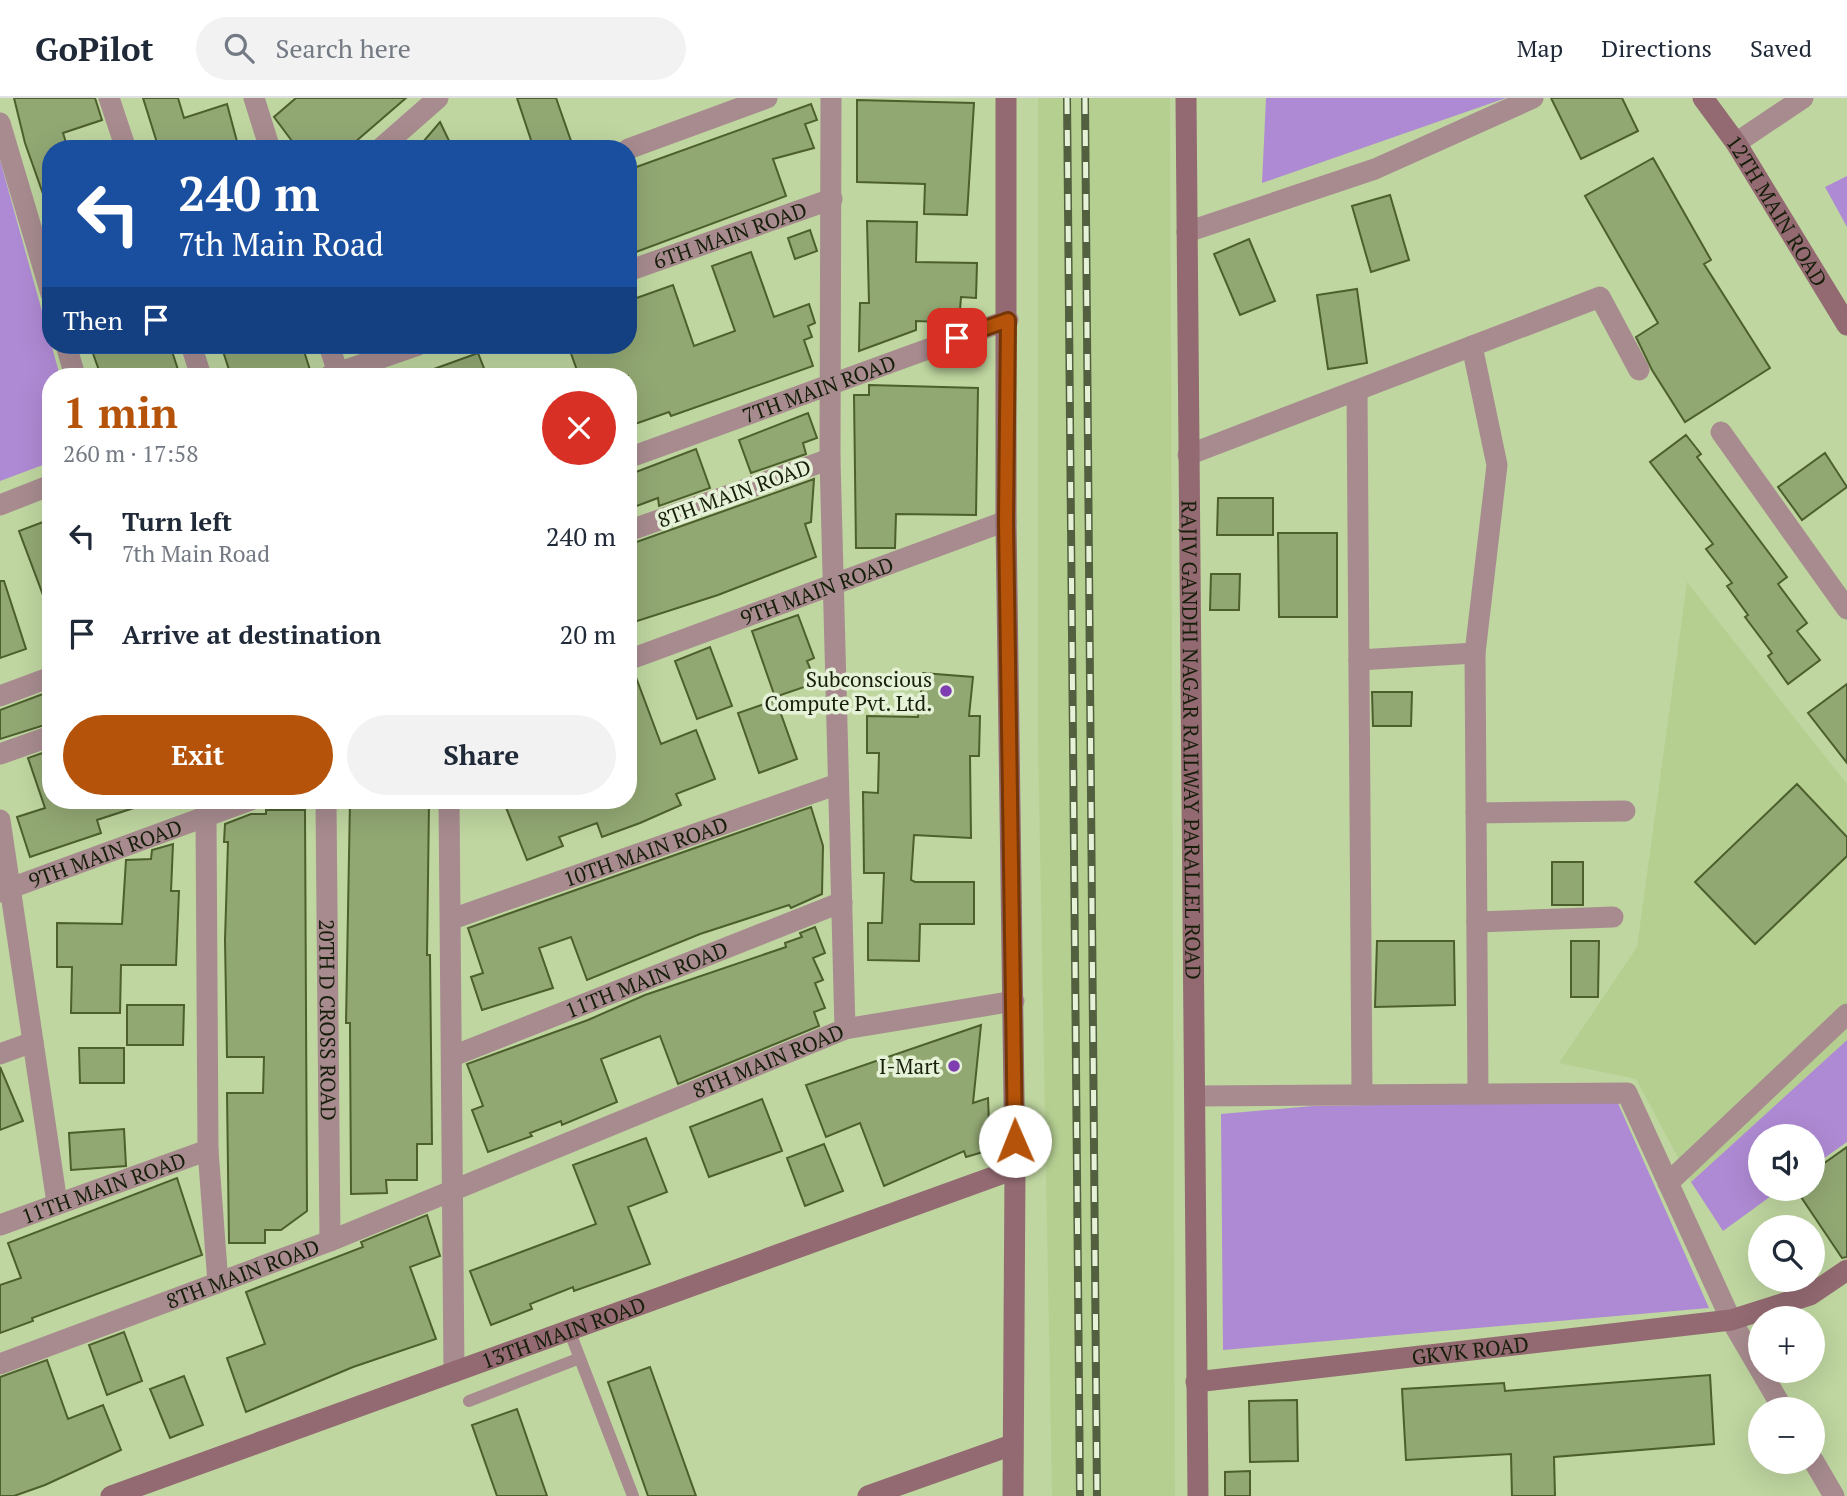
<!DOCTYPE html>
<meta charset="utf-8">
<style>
body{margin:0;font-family:"PT Serif",serif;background:#f2f2f3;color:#1f2937;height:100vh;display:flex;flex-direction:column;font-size:26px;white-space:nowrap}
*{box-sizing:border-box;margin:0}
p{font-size:23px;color:#747a83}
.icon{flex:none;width:38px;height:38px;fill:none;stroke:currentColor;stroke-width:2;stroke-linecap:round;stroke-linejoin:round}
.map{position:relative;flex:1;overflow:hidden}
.sheet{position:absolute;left:42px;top:270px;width:595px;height:441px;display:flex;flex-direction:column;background:#fff;border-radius:28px;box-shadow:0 7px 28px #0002}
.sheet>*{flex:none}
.top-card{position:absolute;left:42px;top:42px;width:595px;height:214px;border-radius:28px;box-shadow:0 7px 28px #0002;background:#1a4fa0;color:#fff;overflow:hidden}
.fabs{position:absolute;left:1748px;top:1026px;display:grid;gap:14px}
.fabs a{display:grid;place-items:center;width:77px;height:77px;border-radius:50%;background:#fff;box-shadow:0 7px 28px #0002;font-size:35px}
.pin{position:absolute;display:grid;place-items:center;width:60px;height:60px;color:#fff;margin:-30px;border-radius:14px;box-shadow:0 4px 10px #0006}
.me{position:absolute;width:77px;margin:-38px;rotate:359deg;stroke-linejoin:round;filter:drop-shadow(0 0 5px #0008)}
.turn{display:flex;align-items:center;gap:24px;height:147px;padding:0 21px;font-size:32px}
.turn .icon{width:91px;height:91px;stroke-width:2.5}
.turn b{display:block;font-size:49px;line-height:60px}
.then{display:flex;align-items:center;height:66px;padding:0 21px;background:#0003;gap:14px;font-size:26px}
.round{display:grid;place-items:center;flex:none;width:74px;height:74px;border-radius:37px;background:#f2f2f3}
.overview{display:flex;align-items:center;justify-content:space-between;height:119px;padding:0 21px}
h1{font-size:42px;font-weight:600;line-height:52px;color:#b45309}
.button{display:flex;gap:14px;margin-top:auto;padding:14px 21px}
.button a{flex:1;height:80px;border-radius:42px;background:#b45309;color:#fff;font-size:28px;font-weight:600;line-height:80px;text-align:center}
.button a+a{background:#f2f2f3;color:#1f2937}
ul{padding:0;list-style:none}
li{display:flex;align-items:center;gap:21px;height:98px;padding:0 21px}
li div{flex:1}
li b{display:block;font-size:26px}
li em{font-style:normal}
header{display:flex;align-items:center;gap:42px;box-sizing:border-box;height:98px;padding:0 35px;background:#fff;border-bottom:2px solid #e0e1e3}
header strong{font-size:33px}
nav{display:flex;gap:38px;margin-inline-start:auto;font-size:24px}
.search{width:490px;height:63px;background:#f2f2f3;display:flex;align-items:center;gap:18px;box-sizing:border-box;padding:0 24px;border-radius:38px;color:#747a83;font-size:26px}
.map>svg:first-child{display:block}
</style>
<header>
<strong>GoPilot</strong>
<div class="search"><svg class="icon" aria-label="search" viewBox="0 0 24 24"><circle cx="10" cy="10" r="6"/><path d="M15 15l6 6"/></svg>Search here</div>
<nav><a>Map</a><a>Directions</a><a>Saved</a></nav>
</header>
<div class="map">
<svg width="1847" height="1398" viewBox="0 0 1847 1398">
<rect width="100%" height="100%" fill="#bfd6a0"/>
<!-- built -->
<path fill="#b5cf91" d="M1038,0h132l5,1398h-123l-14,-756z
M1687,484l160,202v256l-156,142 -55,-103 -77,-16 78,-116z"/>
<!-- green -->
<path fill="#af8ad4" d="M1266,0h240l-244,85z
M0,62l60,216h-9v86l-51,19z
M1847,78v51l-22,-40z
M1847,942v102l-34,24v-30h-53v52h22l-59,43 -32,-49z
M1617,1003l92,207 -486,42 -2,-236 92,-8z"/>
<!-- building -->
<path fill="#92a873" stroke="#4c5f2d" stroke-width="2" d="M14,0h81l7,22 -39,13 5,16h-17v55l-4,1 -22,-62z
M143,0h35l6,20 43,-14 12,45h-80z
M296,0h110l-59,51h-49l-24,-32z
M517,0h39l15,43 -23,8h-14z
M1551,0h71l16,33 -57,28z
M857,2l117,3 -7,112 -43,-1 1,-30 -68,-2z
M811,6l6,16 -12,4 9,24 -41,11 13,37 -158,59v-85z
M440,24l13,27h-36z
M1653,60l58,102 -7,4 66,104 -85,54 -33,-52 -16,-33 22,-14 -73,-127z
M1390,97l19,65 -38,12 -19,-66z
M867,123l50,1 -1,40 61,1 -1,35 -15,-1 -1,13 -21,-1v13l-23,-1v9l-57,21 1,-48h9z
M810,132l7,21 -22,8 -7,-21z
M1249,141l26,62 -35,14 -26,-61z
M751,154l23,65 35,-13 6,19 -7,3 4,11 -8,3 9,26 -142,50 -2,-4 -34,12 -3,-8 -4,2v-42h-49l-11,-31h60v-44l45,-16 21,61 41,-15 -23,-65z
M1357,191l10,74 -39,6 -11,-74z
M90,247h80l10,31h-79z
M221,247h81l9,28 -11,3h-69z
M478,255l9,23h-67v-2z
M869,287l109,3 -2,127 -80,-1 -1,34h-39l-2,-153h15z
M808,315l9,25 -14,5 3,11 -55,19 -12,-33z
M1686,337l15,19 -4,3 90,120 -9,7 29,39 -10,8 23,29 -32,24 -20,-28 4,-3 -27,-36 3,-2 -21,-29 5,-3 -26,-34 7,-5 -63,-82z
M696,351l14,39 -51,18 -1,-8 -24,9 -6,-16v-16z
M1825,355l22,34 -45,33 -24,-33z
M814,381l-3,43 -6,2 11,33 -98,38 -90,29v-79z
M1218,400h55v37h-56z
M51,421v92h-2l-30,-80z
M1278,435h59v84h-58z
M1211,476h29l-1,36h-29z
M0,483h4l22,68 -26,9z
M798,517l16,43 -7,3 9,22 -41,14 -23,-66z
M710,549l22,59 -35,13 -22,-58z
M634,574l27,72 35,-14 19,49 -39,15 5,11 -41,18 -38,14 -5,-14 -38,14 4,9 -36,14 -24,-60h125v-127z
M923,575l50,4 -4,39h11l-1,40h-9l1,82 -57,-3 -3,45 4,2h59v42h-54l-1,37 -51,-1v-37h14l2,-50h-20l-1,-81 15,1 1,-40h-12v-37l51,1z
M1847,586v79l-39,-50z
M51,593v32l-51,16v-29z
M1372,594h40l-1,34h-38z
M776,602l21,59 -38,14 -21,-60z
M51,652v50h97l1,3 -52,17 4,13 -71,24 -13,-40 28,-9 -17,-50z
M1797,686l50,53v19l-92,88 -60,-62z
M350,702h77l2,3 -2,152h3l2,189h-15v36h-31l1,13 -36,1 -1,-171h-4z
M811,709l12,39 -1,48 -31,14 -2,-3 -89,29 -113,46 -16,-43 -32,11 14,40 -71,22 -11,-33 12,-4 -15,-45z
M266,712h39l2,401 -26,19h-16v13h-36l-2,-150h36l1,-36h-37l-2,-117 3,-98h-4l1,-18 26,-10h15z
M173,746l-2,47h8l-3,74h-55l-1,48h-49l1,-46h-15v-44l65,1 4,-64 25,-1 1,-9z
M1552,764h31v43h-31z
M815,829l10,26 -12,5 10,22 -8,3 10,25 -11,4 5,14 -141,58 -18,-48 -59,23 16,43 -55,23 -1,-4 -31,12 2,3 -44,16 -16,-42 11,-4 -16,-42 121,-44 57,-25 141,-48 -1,-4 17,-6 -2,-4z
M1377,843h77l1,64 -80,2z
M1571,843h28l-1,56h-27z
M127,907h57l-1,40h-56z
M981,927l-8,78 15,-5 2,52 -24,7 -2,-6 -80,35 -24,-63 -34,14 -20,-52z
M79,950h45v35h-44z
M0,969l23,54 -23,9z
M762,1001l20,52 -73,26 -19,-50z
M124,1031l2,37 -55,4 -2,-37z
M646,1040l21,54 -39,15 22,57 -76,27 -1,-4 -43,17 2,5 -41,16 -21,-54 126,-47 -23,-59z
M824,1046l19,47 -38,15 -18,-48z
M1847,1049v110l-5,1 -47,-70h18v-17z
M177,1080l25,77 -170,63 1,3 -33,12v-48l21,-7 -13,-35z
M427,1117l13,41 -30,11 26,72 -83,28 -107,45 -19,-54 38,-14 -19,-52 117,-45 -2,-5z
M124,1234l18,49 -35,14 -18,-50z
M47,1262l21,59 35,-14 18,45 -76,35 -31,11h-14v-119z
M650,1269l46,129h-48l-40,-114z
M1710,1277l4,69 -160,13 1,39h-43l-1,-42 -105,6 -4,-71 102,-6 1,8z
M184,1278l19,49 -33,13 -20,-49z
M1297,1302l1,61 -48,1 -1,-61z
M517,1311l30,87h-50l-25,-71z
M1250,1373v25h-25v-24z"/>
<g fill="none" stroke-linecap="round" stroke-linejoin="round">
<!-- lane -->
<path stroke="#a78b8f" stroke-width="12" d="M569,1232l64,166
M469,1303l111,-43"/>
<!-- street -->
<g stroke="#a78b8f" stroke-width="21">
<path d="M109,0l17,51"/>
<path d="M254,0l16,51"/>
<path d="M0,25l51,171"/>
<path d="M1736,45l67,-45"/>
<path d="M380,51l58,-51"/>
<path d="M628,51l139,-51"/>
<path d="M1187,134l188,-63 158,-71"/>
<path id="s1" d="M628,173l204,-72"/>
<path d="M66,247l9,31"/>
<path d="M191,247l10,31"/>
<path d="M329,247l9,28"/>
<path d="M1472,248l25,119 -22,188"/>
<path d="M329,278l89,-31"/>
<path d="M1357,293l5,704"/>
<path d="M1721,334l126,177"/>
<path d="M1188,357l412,-158 39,73"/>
<path id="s2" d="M628,360l380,-138"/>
<path d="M830,361l1,-361"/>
<path d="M0,407l51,-20"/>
<path id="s3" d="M628,562l378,-139"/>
<path d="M1359,562l116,-7 3,441"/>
<path d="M0,598l51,-19"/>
<path d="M0,656l51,-18"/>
<path id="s4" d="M326,702l4,441"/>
<path d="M449,702l5,572"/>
<path d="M1476,715l149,-2"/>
<path d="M206,718l2,334 10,133"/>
<path d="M0,722l57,383"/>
<path id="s5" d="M0,794l251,-92"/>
<path id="s6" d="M452,821l386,-135"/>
<path d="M1477,824l136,-5"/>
<path d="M845,931l169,-28"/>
<path d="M0,956l33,-12"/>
<path id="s7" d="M453,958l389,-154"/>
<path d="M1196,998l431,-3 104,227 52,89"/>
<path d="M1668,1085l179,-169"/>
<path id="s8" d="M0,1127l208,-75"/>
<path id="s9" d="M0,1266l330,-123 515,-212 -15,-570 -202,72"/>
<path d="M1813,1362l21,36"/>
</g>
<!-- secondary -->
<g stroke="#936a72" stroke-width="21">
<path d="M1006,0v423l9,648 -2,327"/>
<path id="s10" d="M1186,0l12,1398"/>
<path id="s11" d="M1703,0l33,45 111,182"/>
<path id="s12" d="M1196,1284l535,-62 79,-25 37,-25"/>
<path id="s13" d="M111,1398l904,-327"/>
<path d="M868,1398l144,-51"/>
</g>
<defs>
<path id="rail" d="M1067,0l13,1398
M1085,0l12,1398"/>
</defs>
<!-- rail casing -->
<use href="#rail" stroke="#53603f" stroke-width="8"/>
<!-- rail -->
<use href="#rail" stroke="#e6f2d7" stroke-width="5" stroke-dasharray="16" stroke-linecap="butt"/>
</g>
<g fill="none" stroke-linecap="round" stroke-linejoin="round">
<defs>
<path id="route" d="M957,240l51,-18 -2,201 9,620"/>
</defs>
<!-- route casing -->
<use href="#route" stroke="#753606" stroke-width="18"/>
<!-- route -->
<use href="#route" stroke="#b45309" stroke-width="12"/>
</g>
<!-- markers -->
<g fill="#7f3db2" stroke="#e6f2d7" stroke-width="2.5">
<circle cx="946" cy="593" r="7"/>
<circle cx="954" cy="968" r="7"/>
</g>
<g text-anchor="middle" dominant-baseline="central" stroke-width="7" stroke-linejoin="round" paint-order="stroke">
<!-- street labels -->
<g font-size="21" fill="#171f0a" stroke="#e6f2d7">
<text stroke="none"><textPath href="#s11" startOffset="135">12TH MAIN ROAD</textPath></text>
<text stroke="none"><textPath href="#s1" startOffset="108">6TH MAIN ROAD</textPath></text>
<text stroke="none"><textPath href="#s2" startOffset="203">7TH MAIN ROAD</textPath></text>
<text transform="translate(734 395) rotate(-20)">8TH MAIN ROAD</text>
<text stroke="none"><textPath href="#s3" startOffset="201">9TH MAIN ROAD</textPath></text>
<text stroke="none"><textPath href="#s10" startOffset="642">RAJIV GANDHI NAGAR RAILWAY PARALLEL ROAD</textPath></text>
<text stroke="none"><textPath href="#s6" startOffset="205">10TH MAIN ROAD</textPath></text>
<text stroke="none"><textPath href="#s5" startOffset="112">9TH MAIN ROAD</textPath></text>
<text stroke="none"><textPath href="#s7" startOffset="208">11TH MAIN ROAD</textPath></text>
<text stroke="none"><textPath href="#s4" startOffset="220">20TH D CROSS ROAD</textPath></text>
<text stroke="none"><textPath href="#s9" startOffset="826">8TH MAIN ROAD</textPath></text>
<text stroke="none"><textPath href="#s8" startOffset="110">11TH MAIN ROAD</textPath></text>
<text stroke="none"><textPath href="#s9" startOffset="259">8TH MAIN ROAD</textPath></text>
<text stroke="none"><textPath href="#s13" startOffset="481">13TH MAIN ROAD</textPath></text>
<text stroke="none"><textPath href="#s12" startOffset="276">GKVK ROAD</textPath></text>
</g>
<!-- poi labels -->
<g font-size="21" fill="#171f0a" stroke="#e6f2d7" text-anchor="end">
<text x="932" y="581">Subconscious<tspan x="932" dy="24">Compute Pvt. Ltd.</tspan></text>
<text x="940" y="968">I-Mart</text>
</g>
</g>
</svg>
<div class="fabs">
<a><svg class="icon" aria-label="sound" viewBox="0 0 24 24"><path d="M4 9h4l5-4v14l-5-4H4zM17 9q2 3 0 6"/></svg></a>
<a><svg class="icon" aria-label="search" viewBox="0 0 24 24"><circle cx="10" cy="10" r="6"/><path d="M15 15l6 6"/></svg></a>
<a>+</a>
<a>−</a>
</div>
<div class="pin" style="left:957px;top:240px;background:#d93025"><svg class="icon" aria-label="arrive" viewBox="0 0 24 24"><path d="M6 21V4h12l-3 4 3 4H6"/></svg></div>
<svg class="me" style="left:1015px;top:1043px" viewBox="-20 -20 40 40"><circle r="19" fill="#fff"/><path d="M0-13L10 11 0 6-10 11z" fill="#b45309"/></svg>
<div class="top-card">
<div class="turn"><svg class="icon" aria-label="left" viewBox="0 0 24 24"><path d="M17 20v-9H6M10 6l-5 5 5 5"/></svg><div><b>240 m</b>7th Main Road</div></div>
<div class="then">Then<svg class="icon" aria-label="arrive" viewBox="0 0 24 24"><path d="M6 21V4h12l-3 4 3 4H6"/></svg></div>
</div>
<section class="sheet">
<div class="overview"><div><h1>1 min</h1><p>260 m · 17:58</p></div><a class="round" style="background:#d93025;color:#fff"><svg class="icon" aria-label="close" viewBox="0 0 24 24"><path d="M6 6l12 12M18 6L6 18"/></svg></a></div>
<ul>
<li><svg class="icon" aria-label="left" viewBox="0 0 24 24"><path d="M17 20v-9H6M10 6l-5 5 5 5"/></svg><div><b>Turn left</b><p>7th Main Road</p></div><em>240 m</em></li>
<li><svg class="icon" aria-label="arrive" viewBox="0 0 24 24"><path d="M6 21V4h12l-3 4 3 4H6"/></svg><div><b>Arrive at destination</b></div><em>20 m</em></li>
</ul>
<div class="button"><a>Exit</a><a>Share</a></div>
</section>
</div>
